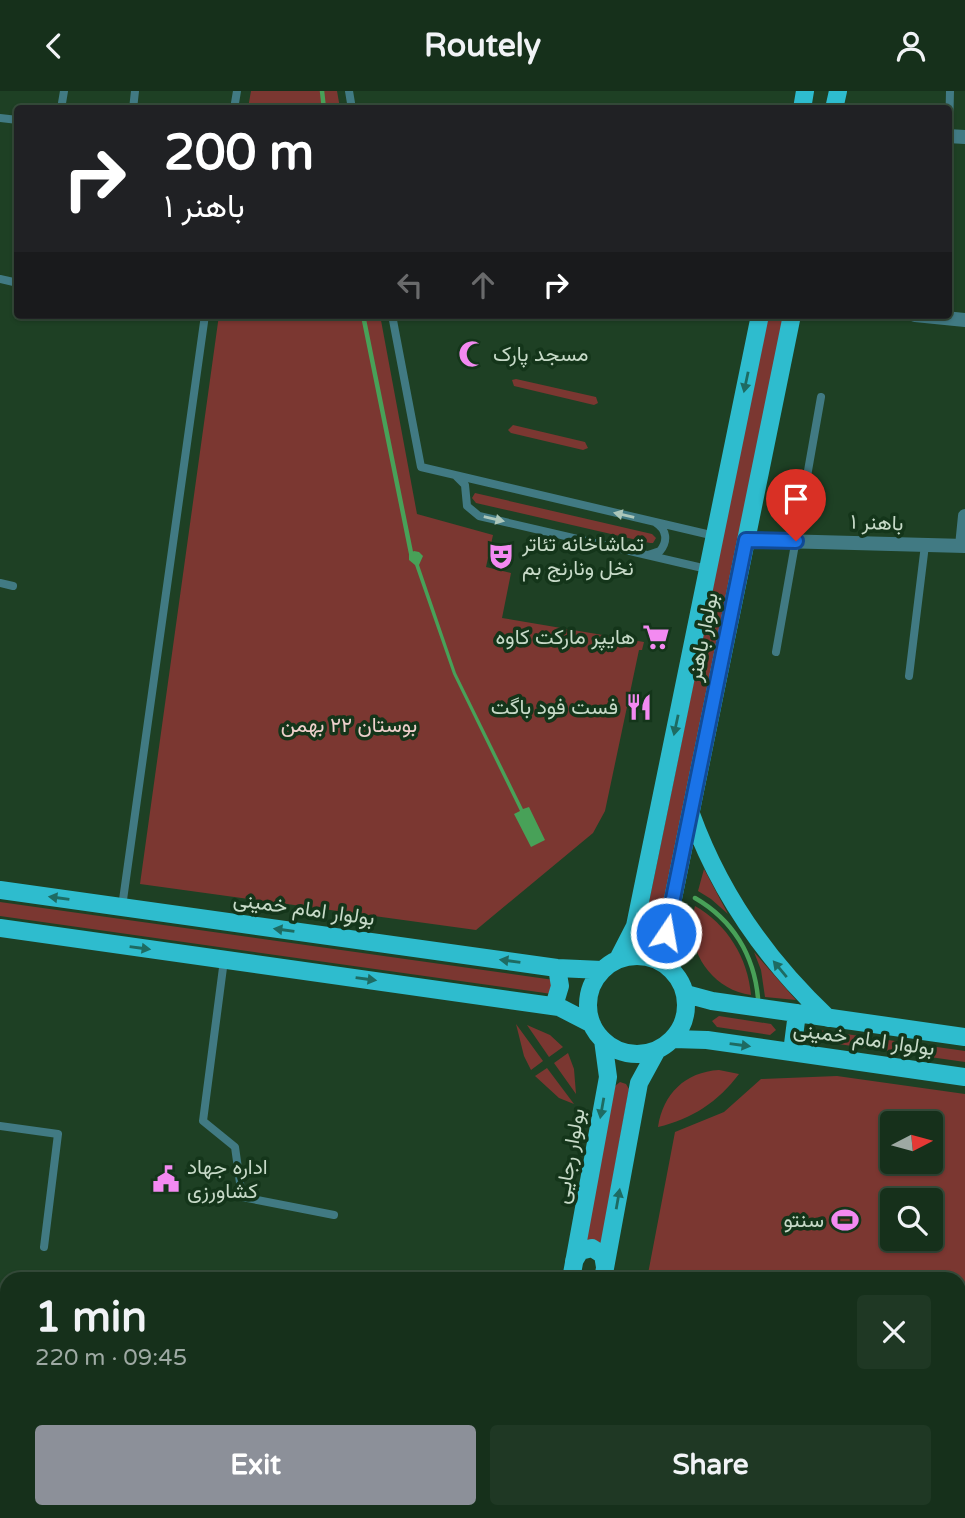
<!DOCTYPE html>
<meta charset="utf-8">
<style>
body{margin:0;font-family:"Varela Round",Vazirmatn,sans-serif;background:#1f3824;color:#f1f3f6;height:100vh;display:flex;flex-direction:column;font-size:26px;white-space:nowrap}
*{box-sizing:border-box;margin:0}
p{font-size:23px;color:#9ea9a3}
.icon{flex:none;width:38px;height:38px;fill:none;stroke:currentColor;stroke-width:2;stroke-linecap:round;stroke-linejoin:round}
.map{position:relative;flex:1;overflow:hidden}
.side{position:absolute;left:0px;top:1181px;width:966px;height:247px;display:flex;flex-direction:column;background:#16301b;border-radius:21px 21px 0 0;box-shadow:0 2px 5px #0004,0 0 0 2px #354b3a}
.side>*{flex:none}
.hud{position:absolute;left:14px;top:14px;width:938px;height:214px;border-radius:7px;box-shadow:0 2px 5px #0004,0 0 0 2px #354b3a;background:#202124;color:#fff;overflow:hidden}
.needle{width:46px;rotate:84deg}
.tools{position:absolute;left:880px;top:1020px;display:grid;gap:14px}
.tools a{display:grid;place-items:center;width:63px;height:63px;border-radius:7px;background:#16301b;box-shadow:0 2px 5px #0004,0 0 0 2px #354b3a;font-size:35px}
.pin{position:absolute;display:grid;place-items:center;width:60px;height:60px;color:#fff;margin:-72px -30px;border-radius:50% 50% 50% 0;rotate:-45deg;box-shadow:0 0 7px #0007}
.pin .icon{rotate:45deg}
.me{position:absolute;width:77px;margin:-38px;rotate:12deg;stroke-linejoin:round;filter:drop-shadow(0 0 5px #0008)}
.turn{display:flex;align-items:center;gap:24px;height:147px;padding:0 35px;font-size:32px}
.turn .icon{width:91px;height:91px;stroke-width:2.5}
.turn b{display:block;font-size:49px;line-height:60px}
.lanes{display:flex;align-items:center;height:66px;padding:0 35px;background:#0003;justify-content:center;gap:35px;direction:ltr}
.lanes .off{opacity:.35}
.round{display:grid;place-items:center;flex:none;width:74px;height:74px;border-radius:7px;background:#1f3824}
.head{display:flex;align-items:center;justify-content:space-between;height:119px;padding:0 35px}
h1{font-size:42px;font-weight:700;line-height:52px}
.cta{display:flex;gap:14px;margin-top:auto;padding:14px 35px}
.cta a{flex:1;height:80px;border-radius:7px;background:#8c9099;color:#fff;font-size:28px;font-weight:700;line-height:80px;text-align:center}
.cta a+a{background:#1f3824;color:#f1f3f6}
header{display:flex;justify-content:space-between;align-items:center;height:91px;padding:0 35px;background:#16301b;font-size:32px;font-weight:700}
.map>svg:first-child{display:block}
</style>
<header><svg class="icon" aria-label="back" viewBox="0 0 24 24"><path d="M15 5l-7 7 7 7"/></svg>Routely<svg class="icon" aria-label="person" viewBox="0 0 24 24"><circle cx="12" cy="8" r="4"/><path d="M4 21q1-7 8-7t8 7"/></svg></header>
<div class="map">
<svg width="965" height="1427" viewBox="0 0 965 1427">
<rect width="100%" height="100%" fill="#1e4024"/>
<!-- built -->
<path fill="#224a28" d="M857,1421h98l1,6h-98z"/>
<!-- green -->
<path fill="#7b3731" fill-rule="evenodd" d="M251,0h86l3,17h-92z
M219,224h161l37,199 76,21 -7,32 25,6 -9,45 142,24 -2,8h-3l-34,161 -12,22 -117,97 -336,-46z
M768,224h16l-125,609 -8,4 -6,-6z
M516,288l80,18 2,6 -4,2 -80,-19 -2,-6z
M513,334l72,17 3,6 -5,2 -72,-17 -3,-3z
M475,402l177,41 4,4 -3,5h-3l-174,-40 -4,-5z
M704,778l24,45 -17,-15 -13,-8z
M0,811l554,78 -2,14 -552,-78z
M695,815c32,18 53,52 56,89 -42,-6 -68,-49 -56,-89z
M754,861l42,48 -31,-3 -4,-27z
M719,925l52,8 5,6 -6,5 -53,-8 -5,-6z
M516,933l27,37 -12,9 -7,-14z
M527,934l23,10 13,12 -14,10z
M818,939l147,21v11l-148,-21 -5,-6z
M568,962l6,16 2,25 -22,-31z
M547,977l27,36 -15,-6 -24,-22z
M719,979l20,4c-21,28 -47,45 -81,53 5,-33 27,-55 61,-57z
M837,985l128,18v381h-6v-196h-312l28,-147 49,-20 37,-33zM892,1032h39v39h-39zM892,1110h39v38h-39z
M620,991l6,2 3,5 -28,155 -15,-3 29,-155z"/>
<!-- water -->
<path fill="#48a158" d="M414,460l5,1 4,4 -4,9 37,108 67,136 6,-2 16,33 -14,7 -17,-33 6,-3 -67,-137 -38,-109 -6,-5v-6z"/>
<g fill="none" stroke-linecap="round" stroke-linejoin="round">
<!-- stream -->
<path stroke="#48a158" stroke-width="4.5" d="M322,0l2,18
M363,224l48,238
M695,807c38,22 59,57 63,100"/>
<!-- service -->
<path stroke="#417a83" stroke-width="8" d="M349,0l3,18
M61,18l3,-18
M133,18l2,-18
M234,18l3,-18
M0,27l18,2
M949,45l1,-45
M0,188l18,4
M392,224l29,152 294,69
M456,385l9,9 2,21 12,10 228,53
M648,464l12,-4c8,-10 7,-21 -4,-28
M0,492l13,3
M776,561l45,-255
M909,585l16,-131
M122,816l83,-592
M224,869l-21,161 32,26 7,50 92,18
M0,1035l58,8 -14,113
M959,1258l6,1
M959,1280l6,1
M959,1326l6,-7
M959,1336l6,7
M965,1387v3
M711,1421l1,6"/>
<!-- minor -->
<path stroke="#417a83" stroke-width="14" d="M948,45l17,1
M915,224l50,5
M746,449l219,6
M962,455l3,-30
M0,1393l7,-41
M847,1421l1,6
M87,1427l1,-6
M211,1427l1,-6
M584,1427l1,-6"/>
<!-- tertiary -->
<path stroke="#417a83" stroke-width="14" d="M0,1265l7,1
M959,1405l6,1"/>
<!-- primary -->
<path stroke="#2ebcce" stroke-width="18" d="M802,18l3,-18
M834,18l4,-18
M691,723c29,80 75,146 137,204
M0,799l557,78 45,2
M0,837l559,79 33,17
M588 914a49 49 0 1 1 98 0a49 49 0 1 1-98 0Z
M618,868l17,-33 125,-611
M672,878l-6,-36 126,-618
M686,903l26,7 253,36
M554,915l6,-20 -3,-18
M673,948l34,1 258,37
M792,961l5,-39
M574,1170l6,-10 12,-3 11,7 2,12
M571,1188l37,-202 -5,-37
M603,1188l36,-196 18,-33
M527,1427l1,-6
M559,1427l1,-6"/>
</g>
<!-- one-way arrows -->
<defs><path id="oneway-solid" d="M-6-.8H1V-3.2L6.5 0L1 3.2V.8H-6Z" transform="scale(1.75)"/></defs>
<g fill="#1e6b62">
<use href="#oneway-solid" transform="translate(746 291) rotate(102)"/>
<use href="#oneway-solid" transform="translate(676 634) rotate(102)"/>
<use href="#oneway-solid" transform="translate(59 807) rotate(-172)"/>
<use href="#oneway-solid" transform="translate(284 839) rotate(-172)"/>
<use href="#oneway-solid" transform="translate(140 857) rotate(8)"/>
<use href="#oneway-solid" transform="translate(510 870) rotate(-172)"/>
<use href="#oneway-solid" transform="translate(780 878) rotate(-130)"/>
<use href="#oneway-solid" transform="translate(366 888) rotate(8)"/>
<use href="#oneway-solid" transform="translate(740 954) rotate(8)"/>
<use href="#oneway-solid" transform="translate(602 1017) rotate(100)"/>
<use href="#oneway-solid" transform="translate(618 1108) rotate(-80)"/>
</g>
<g fill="#acc7ba">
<use href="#oneway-solid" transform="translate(624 424) rotate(-167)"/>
<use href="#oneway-solid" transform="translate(494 428) rotate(13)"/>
</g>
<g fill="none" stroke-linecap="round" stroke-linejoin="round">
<defs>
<path id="route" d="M666,842l80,-393 50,1"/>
</defs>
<!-- route casing -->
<use href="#route" stroke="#114b97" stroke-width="18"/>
<!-- route -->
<use href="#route" stroke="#1a73e8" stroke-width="12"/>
</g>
<!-- icons -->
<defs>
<symbol id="mosque-bare" viewBox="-9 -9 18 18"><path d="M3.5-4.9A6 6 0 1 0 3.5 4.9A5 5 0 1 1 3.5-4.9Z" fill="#f38af1" stroke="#14351a" stroke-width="2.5" paint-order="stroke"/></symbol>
<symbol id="theatre-bare" viewBox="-9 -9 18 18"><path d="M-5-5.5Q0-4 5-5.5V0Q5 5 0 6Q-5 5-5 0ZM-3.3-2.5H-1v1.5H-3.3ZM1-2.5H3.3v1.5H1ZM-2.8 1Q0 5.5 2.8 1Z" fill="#f38af1" stroke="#14351a" stroke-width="2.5" paint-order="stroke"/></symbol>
<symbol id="supermarket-bare" viewBox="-9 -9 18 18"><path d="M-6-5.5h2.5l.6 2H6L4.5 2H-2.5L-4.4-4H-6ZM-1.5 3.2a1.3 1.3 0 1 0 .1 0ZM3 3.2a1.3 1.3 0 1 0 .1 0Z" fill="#f38af1" stroke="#14351a" stroke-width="2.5" paint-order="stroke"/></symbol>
<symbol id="restaurant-bare" viewBox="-9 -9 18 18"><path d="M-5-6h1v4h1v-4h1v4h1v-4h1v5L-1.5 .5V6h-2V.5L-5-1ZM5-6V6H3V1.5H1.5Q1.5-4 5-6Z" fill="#f38af1" stroke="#14351a" stroke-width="2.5" paint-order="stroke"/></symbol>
<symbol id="civic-bare" viewBox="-9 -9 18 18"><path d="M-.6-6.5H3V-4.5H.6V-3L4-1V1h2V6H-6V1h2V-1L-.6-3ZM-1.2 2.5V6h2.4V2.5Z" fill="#f38af1" stroke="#14351a" stroke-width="2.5" paint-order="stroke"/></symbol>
<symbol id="stadium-bare" viewBox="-9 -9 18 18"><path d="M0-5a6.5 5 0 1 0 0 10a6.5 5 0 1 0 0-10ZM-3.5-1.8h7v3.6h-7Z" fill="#f38af1" stroke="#14351a" stroke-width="2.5" paint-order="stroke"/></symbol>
</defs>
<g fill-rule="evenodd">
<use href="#mosque-bare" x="453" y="244" width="38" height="38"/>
<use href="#theatre-bare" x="482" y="446" width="38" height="38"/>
<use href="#supermarket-bare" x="637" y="527" width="38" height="38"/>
<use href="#restaurant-bare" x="620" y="597" width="38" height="38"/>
<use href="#civic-bare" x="147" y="1069" width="38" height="38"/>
<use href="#stadium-bare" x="826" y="1110" width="38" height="38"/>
</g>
<g text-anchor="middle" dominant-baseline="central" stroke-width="7" stroke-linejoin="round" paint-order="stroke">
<!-- poi labels -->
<g font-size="21" fill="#c7dac8" stroke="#14351a" text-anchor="start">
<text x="493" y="263">مسجد پارک</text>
<text x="522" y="453">تماشاخانه تئاتر<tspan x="522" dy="24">نخل ونارنج بم</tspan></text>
<text x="635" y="546" text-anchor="end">هایپر مارکت کاوه</text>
<text x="618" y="616" text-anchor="end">فست فود باگت</text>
<text x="187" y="1076">اداره جهاد<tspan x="187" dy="24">کشاورزی</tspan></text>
<text x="824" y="1129" text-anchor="end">سنتو</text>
</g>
<!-- street labels -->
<g font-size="21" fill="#c7dac8" stroke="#14351a">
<text transform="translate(877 432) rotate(2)">باهنر ۱</text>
<text transform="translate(703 546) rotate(-79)">بولوار باهنر</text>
<text transform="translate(304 818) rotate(8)">بولوار امام خمینی</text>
<text transform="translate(864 948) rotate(8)">بولوار امام خمینی</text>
<text transform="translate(570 1065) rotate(-80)">بولوار رجایی</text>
</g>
<!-- park labels -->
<g font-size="21" fill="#eed0cc" stroke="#14351a">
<text x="349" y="634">بوستان ۲۲ بهمن</text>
</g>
</g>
</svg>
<div class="tools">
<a><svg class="needle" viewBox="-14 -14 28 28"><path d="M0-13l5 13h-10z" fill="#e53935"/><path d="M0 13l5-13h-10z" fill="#9ea9a3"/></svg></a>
<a><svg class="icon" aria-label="search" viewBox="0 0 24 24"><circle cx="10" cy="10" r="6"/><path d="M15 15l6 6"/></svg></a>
</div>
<div class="pin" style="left:796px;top:450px;background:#d93025"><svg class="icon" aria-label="arrive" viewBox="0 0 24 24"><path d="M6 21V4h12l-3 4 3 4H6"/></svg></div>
<svg class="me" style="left:666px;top:842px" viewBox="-20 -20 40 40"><circle r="17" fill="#1a73e8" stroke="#fff" stroke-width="3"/><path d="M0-11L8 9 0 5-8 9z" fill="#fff"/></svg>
<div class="hud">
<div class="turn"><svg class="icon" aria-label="right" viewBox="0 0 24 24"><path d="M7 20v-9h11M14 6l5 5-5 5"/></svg><div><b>200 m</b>باهنر ۱</div></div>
<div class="lanes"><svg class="icon off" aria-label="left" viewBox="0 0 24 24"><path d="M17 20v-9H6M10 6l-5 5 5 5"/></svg><svg class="icon off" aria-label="ahead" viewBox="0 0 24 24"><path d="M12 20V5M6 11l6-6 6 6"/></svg><svg class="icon" aria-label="right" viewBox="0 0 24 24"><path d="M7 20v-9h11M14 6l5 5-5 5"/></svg></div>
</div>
<section class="side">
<div class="head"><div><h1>1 min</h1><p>220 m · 09:45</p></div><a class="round"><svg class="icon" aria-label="close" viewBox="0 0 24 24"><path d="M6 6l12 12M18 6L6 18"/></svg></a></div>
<div class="cta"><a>Exit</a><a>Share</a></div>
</section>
</div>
